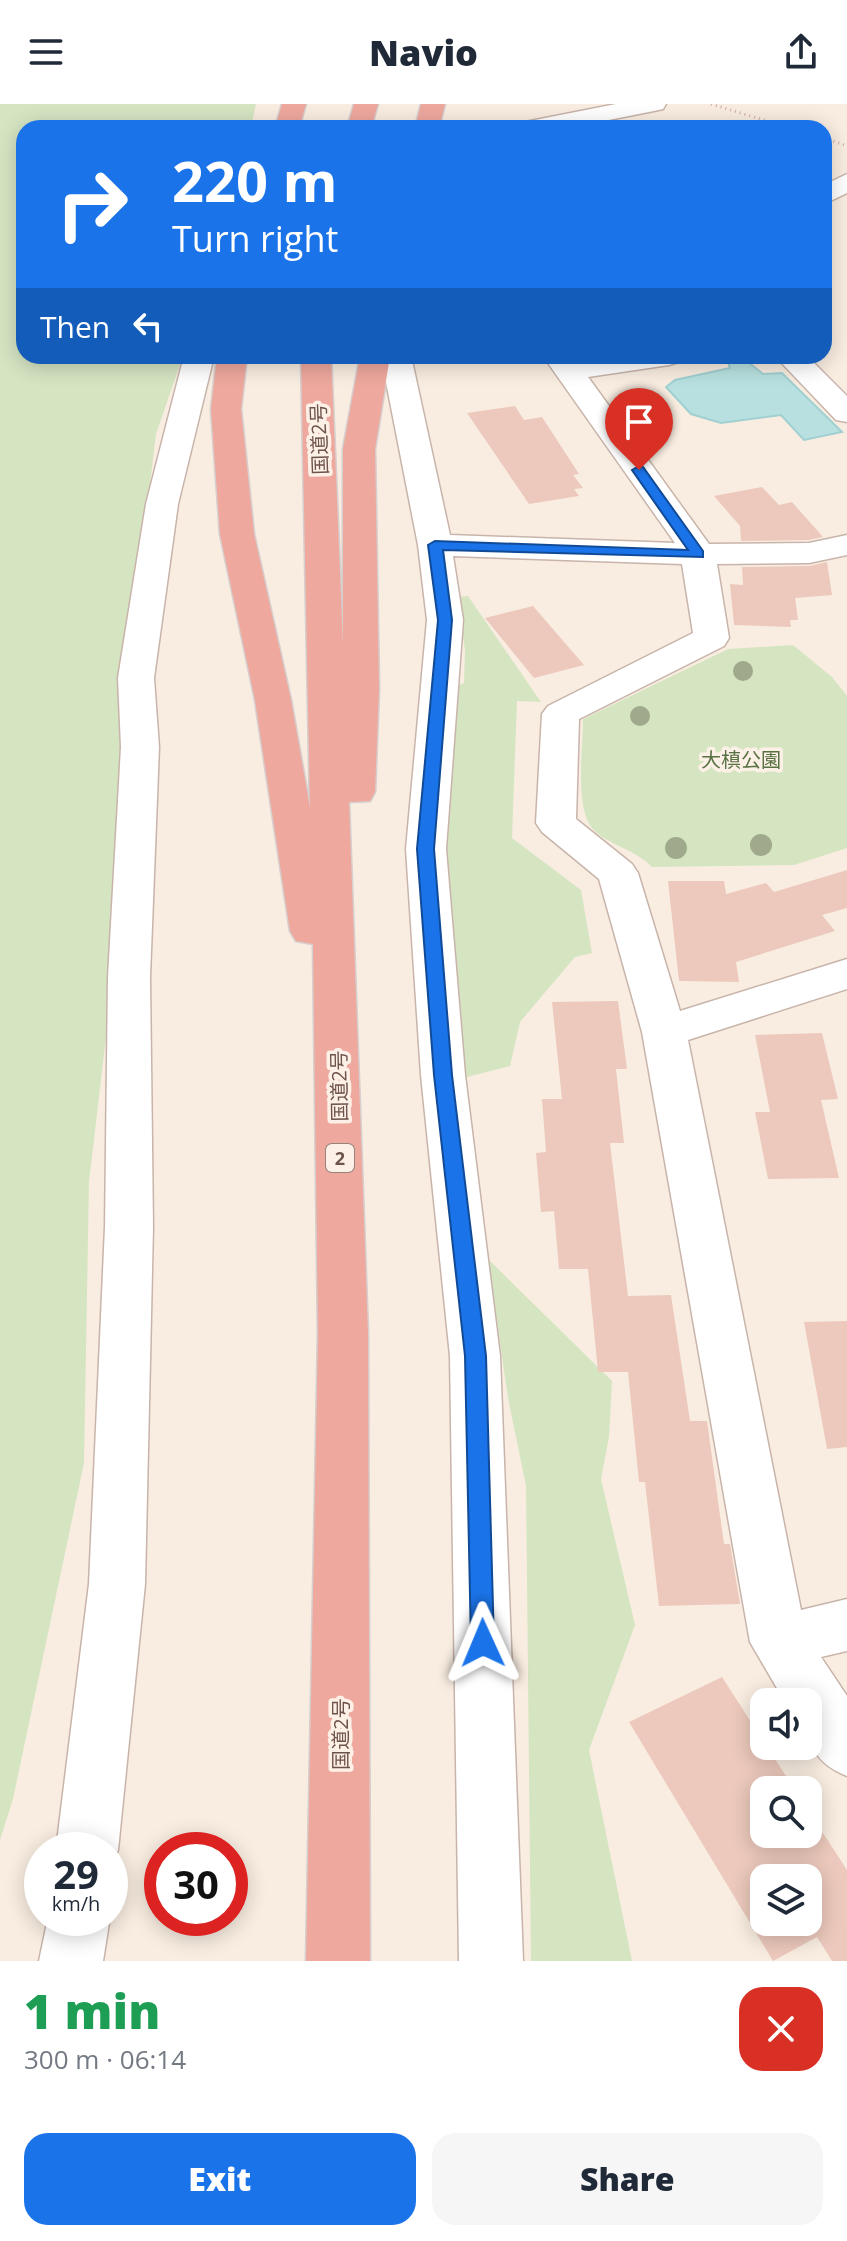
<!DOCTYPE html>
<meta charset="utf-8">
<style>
body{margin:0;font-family:"Open Sans","Noto Sans JP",sans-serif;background:#f6f6f7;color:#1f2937;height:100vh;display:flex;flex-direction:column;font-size:30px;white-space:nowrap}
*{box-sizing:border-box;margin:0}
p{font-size:26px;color:#747a83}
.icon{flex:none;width:44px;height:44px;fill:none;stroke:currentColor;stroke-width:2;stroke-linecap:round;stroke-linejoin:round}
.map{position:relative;height:1857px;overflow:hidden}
.side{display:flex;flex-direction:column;background:#fff;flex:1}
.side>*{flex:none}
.guide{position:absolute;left:16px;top:16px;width:816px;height:244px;border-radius:24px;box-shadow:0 4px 20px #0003;background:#1a73e8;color:#fff;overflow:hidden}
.tools{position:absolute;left:750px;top:1584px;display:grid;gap:16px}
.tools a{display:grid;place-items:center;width:72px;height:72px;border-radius:16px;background:#fff;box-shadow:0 4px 20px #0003;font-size:40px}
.speed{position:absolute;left:24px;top:1728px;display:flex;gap:16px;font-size:40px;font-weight:700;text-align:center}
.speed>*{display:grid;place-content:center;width:104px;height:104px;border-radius:50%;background:#fff;box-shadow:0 4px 20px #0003;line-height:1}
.speed small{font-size:20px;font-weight:400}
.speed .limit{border:12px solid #d22;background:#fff;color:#111}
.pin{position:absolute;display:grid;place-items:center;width:68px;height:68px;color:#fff;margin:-82px -34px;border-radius:50% 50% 50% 0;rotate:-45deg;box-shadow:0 0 8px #0007}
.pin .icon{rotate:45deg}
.me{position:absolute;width:88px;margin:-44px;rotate:359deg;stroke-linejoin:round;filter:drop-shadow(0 0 6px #0008)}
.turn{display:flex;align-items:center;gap:28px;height:168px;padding:0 24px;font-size:36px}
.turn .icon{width:104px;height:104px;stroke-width:2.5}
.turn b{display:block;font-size:56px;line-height:68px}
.then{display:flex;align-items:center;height:76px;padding:0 24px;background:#0003;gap:16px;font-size:30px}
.round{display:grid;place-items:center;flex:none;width:84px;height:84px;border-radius:24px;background:#f6f6f7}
.headline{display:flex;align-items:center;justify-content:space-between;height:136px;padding:0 24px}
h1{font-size:48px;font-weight:800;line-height:60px;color:#1e9e55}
.action{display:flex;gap:16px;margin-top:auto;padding:16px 24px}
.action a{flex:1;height:92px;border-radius:24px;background:#1a73e8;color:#fff;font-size:32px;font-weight:800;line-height:92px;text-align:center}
.action a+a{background:#f6f6f7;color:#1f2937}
header{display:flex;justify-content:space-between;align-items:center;height:104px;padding:0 24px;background:#fff;font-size:36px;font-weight:800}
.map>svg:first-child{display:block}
</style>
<header><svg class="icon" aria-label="menu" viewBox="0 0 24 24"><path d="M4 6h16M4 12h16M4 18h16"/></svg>Navio<svg class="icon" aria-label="share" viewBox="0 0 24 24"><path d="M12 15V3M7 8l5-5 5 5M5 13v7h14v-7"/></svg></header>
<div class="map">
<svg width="847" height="1857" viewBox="0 0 847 1857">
<rect width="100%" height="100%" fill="#f9ede1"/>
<!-- green -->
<path fill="#d5e5c2" d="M0,0h256l-5,24h-227v228h159l-27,78 -17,142 1,171 -51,435 -5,281 -71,336 -13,41z
M468,492l73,106 -24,-1 -5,137 69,52 11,63 -17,4 -55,65 -10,44 -47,12 -25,-137 5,-249 21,-9 1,-33 -8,-53z
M793,541l39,32 15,19v152l-53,17 -142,2c-17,-18 -44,-22 -58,-37 -20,-19 -11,-84 -11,-111l145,-70z
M488,1155l124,122 -3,56 -8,42 34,146 -46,125 43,211h-101l-5,-475 -18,-88z"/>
<!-- water -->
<path fill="#b8e0e0" stroke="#a0d0d1" stroke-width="2" d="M742,253l21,17 19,-1 60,59 -38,8 -23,-25 -60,8 -30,-9 -25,-27 9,-7 55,-12 -3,-9z"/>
<!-- building -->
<path fill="#ecc9bc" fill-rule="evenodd" d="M515,302l9,14 18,-3 37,57 -6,1 10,13 -9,1 5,7 -50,8 -62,-91z
M762,383l17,18 13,-3 31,35 -14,3 -68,1 -1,-15 -26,-30z
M827,458l5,33 -37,3 3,22h-8l1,7 -57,-2 -4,-41 13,1 -1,-18 67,-1z
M533,502l51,59 -50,13 -49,-60z
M847,766v38l-25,7 13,16 -99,31 3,20 -60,-1 -11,-100h56l2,13 40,-11 8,9z
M618,897l9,68h-11l8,74h-14l18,153 43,-1 19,126h17l17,123h6l10,60 -81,2 -14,-124h-6l-11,-110h-30l-10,-103h-29l-5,-58 -13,1 -5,-59 10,-1 -4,-53h20l-10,-97z
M822,929l16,66 -17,1 18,78 -71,1 -13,-67h15l-15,-77z
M847,1217v126l-20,2 -23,-127z
M722,1573l73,113h-31v44h44v-24l39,60v91h-15l-15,-24 -44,24 -144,-239zM764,1774h44v44h-44z"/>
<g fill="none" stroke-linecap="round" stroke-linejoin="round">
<defs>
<path id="street" d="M616,0h50l-3,5 -9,2 -86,17h-50l3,-5 9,-2z
M847,70v19l-23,11v-19z
M184,252h30l-36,148 -24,174 5,69 -9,230 3,250 -8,357 -27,266 -8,18v-18h-54l33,-266 16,-357 3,-250 13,-230 -3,-69 28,-174z
M381,252h30l39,179 225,8 -132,-187h30l3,5 33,-5h75l-5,6 -10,3 -81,12 121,167 100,-1 38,-8v20l-38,8 -92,1 12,74 -5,8 -145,73 -3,100 56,45 6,9 42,138 167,-52v30l-159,51 113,570 46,-11v52l-26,6 26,39v80c-38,-15 -39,-37 -39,-74h-23l-35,-60 -108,-610 -43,-153 -57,-47 -6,-9 6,-109 6,-8 145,-73 -11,-69 -229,-8 10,64 -17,229 19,226 35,281 23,605h-64l-9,-605 -29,-281 -15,-226 21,-229 -9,-75z
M775,252h32l40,40v26l-11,-2z
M48,1814l62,-1 -7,44h-64z"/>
<path id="highway" d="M282,0h24l-7,24h-24z
M354,0h24l-7,24h-24z
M421,0h24l-6,24h-24z
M217,252h30l-6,53 13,125 37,166 19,108 -9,-452h30l12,289v-196l17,-93h30l-15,93 4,240 -4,103 -5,9 -21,1 19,532 2,627h-64l12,-627 -5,-390 -17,-3 -6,-10 -35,-231 -35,-166 -9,-125z"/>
</defs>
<!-- street casing -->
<use href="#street" stroke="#c8b4aa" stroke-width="3"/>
<!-- highway casing -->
<use href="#highway" stroke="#d6cfcd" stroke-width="3"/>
<!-- path -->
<path stroke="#d0aca0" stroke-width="3" stroke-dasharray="1 4" stroke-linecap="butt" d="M711,0l79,24
M824,34l23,8"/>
<!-- street -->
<use href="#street" fill="#fff" fill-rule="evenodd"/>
<!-- highway -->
<use href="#highway" fill="#eea89e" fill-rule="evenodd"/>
</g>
<!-- trees -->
<g fill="#a0a98b">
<circle cx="743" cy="567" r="10"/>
<circle cx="640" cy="612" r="10"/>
<circle cx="761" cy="741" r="11"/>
<circle cx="676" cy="744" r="11"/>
</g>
<!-- route -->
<path fill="#1a73e8" stroke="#114b97" stroke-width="2" d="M639,362l4,1 60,84v6l-260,-7 9,70 -18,229 18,226 34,281 8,287 -3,7 -8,3 -9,-3 -3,-7 -6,-287 -31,-281 -17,-226 21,-229 -10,-75 7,-4 253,9 -56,-80z"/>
<g text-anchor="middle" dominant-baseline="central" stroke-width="7" stroke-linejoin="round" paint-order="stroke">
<!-- shield labels -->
<rect fill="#fdf1e7" stroke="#99827a" stroke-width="2" x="326" y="1040" width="28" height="28" rx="6"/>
<g font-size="18" font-weight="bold" fill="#6e534b">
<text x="340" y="1054">2</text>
</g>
<!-- street labels -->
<g font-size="20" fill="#6e534b" stroke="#fdf1e7">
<text transform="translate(319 335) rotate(-92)">国道2号</text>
<text transform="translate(339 982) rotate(-91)">国道2号</text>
<text transform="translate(340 1630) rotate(-90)">国道2号</text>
</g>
<!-- park labels -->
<g font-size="20" fill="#587244" stroke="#fdf1e7">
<text x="741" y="655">大槙公園</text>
</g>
</g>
</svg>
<div class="tools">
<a><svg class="icon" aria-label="sound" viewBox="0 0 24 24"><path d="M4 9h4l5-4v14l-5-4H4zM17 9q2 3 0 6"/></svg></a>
<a><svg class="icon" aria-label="search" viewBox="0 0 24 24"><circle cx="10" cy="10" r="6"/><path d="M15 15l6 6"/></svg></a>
<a><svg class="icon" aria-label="layers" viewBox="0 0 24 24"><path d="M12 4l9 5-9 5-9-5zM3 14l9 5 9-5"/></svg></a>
</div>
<div class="speed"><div>29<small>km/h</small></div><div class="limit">30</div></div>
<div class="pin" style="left:639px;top:366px;background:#d93025"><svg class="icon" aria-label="arrive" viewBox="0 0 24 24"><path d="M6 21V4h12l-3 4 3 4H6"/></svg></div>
<svg class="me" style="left:483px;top:1539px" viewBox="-20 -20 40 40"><path d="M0-17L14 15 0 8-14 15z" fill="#1a73e8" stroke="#fff" stroke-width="4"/></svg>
<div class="guide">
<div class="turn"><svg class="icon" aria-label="right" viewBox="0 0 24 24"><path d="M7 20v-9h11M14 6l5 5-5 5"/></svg><div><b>220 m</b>Turn right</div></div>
<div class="then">Then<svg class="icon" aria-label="left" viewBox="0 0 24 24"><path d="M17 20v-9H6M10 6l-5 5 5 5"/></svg></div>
</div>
</div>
<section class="side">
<div class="headline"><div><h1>1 min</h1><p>300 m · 06:14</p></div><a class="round" style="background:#d93025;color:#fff"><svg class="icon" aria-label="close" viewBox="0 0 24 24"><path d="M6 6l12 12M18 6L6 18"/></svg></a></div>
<div class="action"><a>Exit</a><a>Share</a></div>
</section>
